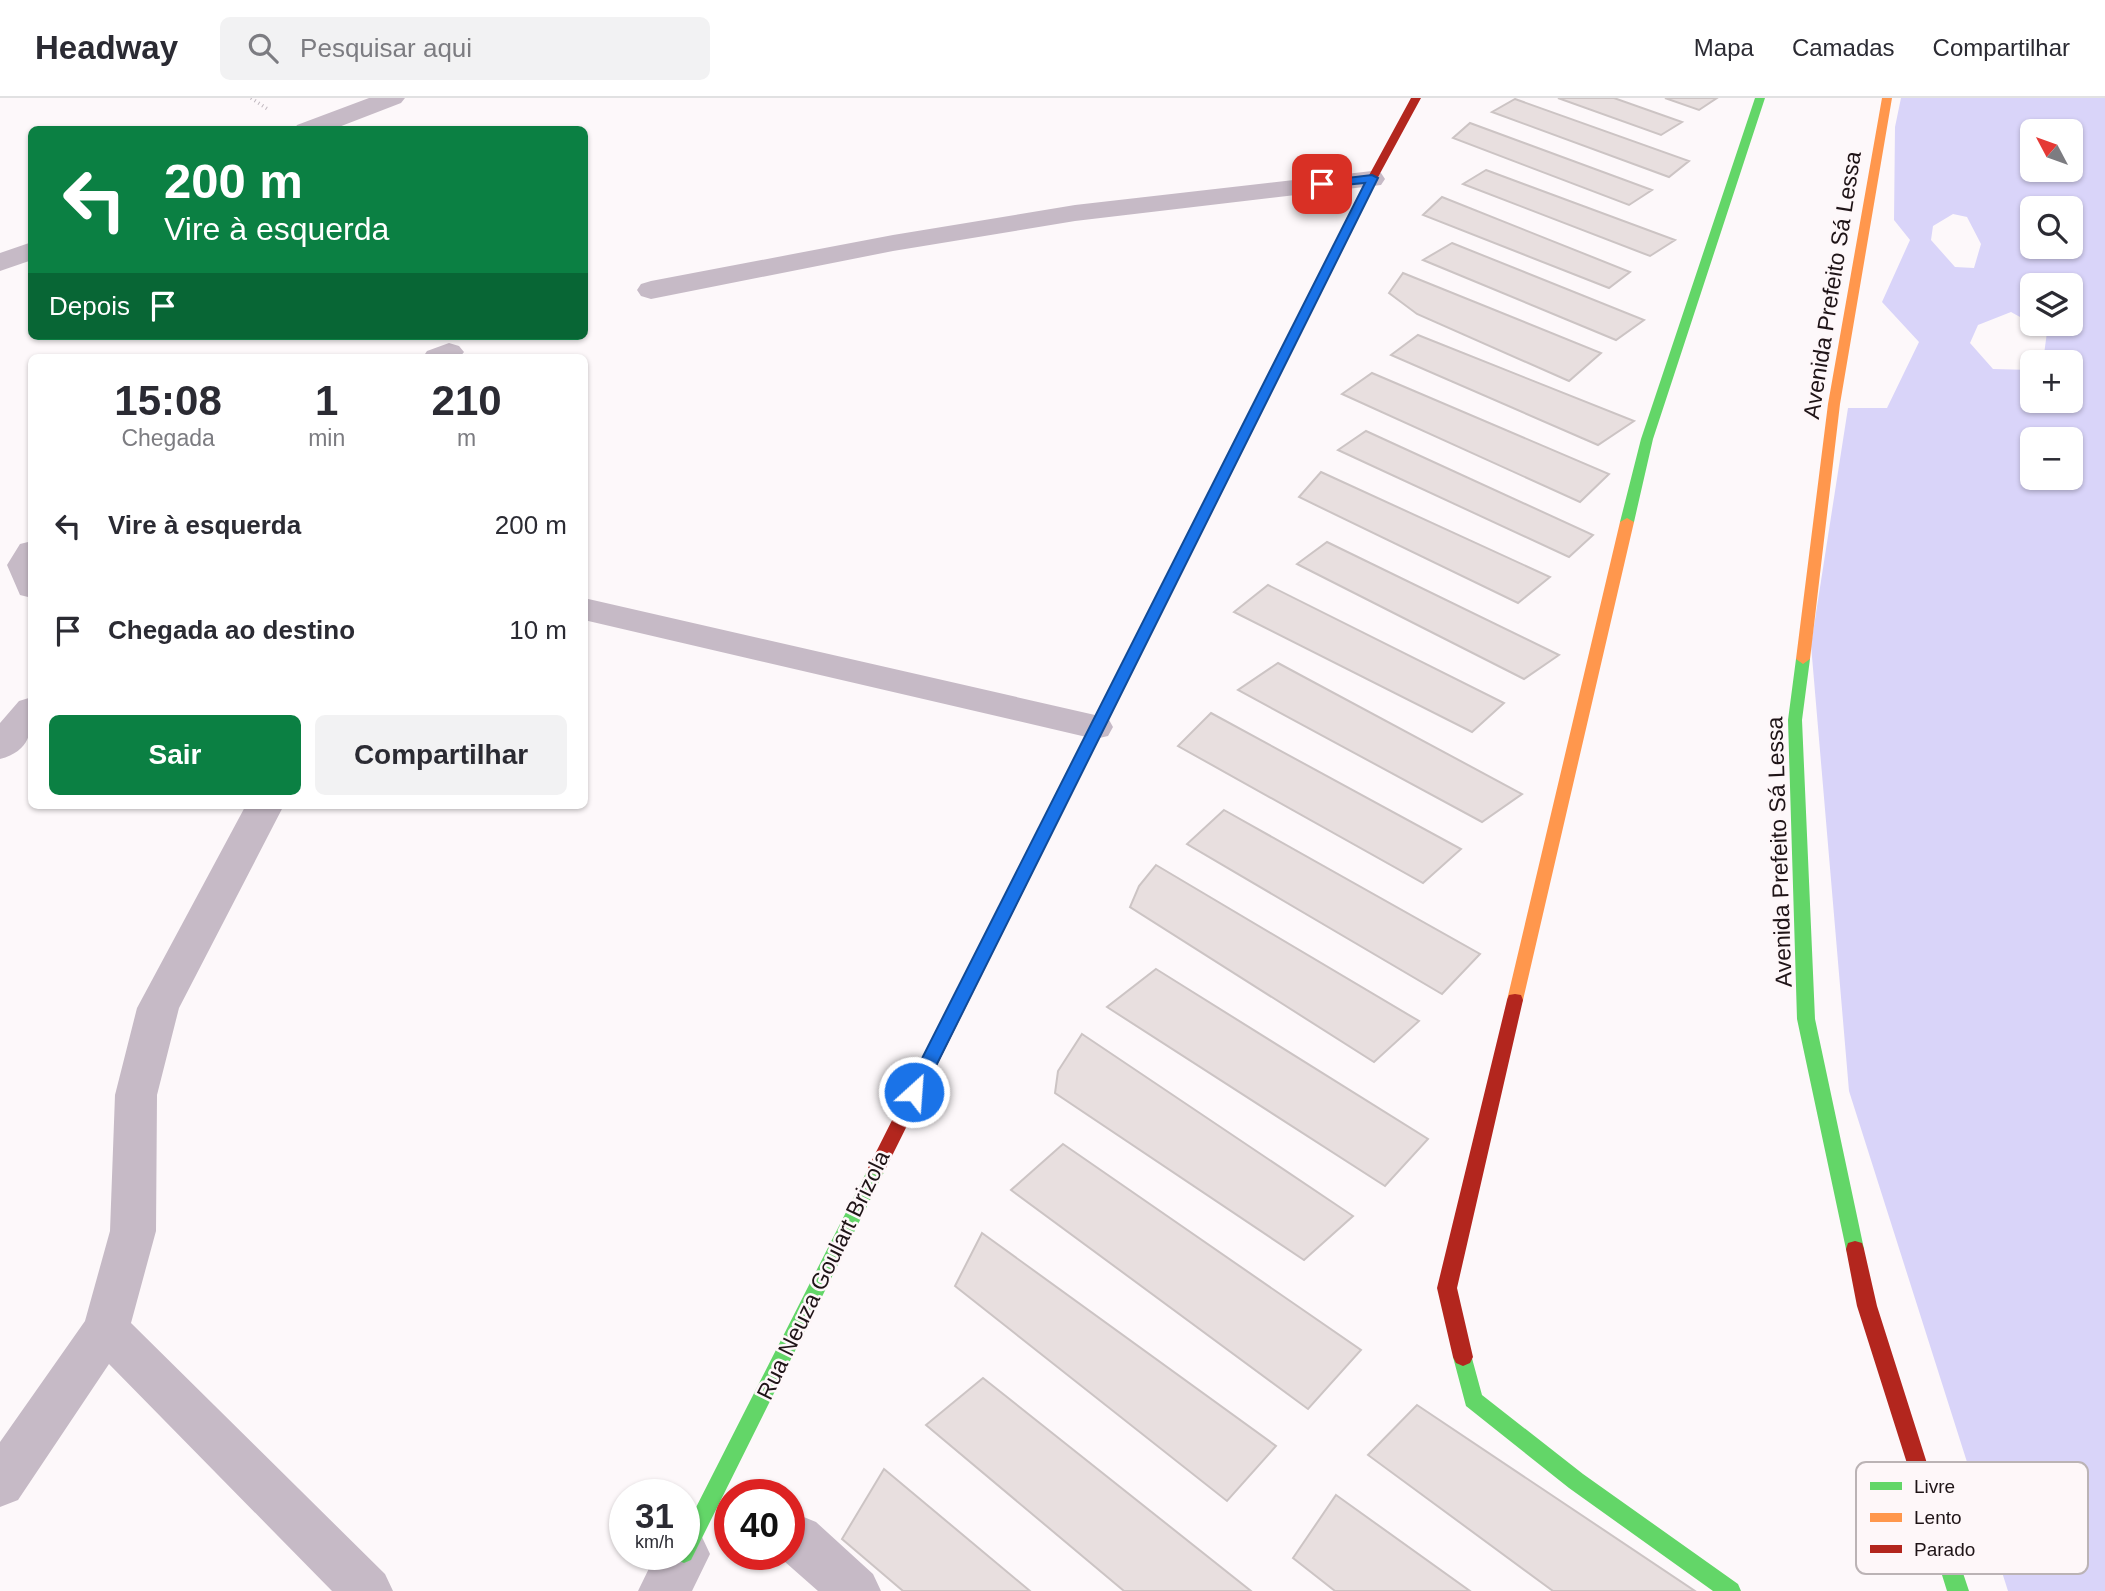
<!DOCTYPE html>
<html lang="pt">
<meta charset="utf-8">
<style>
body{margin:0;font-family:Arial,sans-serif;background:#f2f2f3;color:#2b2b33;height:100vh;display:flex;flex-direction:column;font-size:26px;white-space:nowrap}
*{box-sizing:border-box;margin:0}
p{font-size:23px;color:#7c7c81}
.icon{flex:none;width:38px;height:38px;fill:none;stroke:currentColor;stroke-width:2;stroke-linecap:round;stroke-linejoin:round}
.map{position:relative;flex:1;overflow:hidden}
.drawer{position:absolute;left:28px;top:256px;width:560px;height:455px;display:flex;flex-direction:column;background:#fff;border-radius:10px;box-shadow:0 2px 5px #0004}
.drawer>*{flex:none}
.banner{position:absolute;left:28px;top:28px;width:560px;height:214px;border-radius:10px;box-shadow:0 2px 5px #0004;background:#0b8043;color:#fff;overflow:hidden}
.needle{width:46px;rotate:311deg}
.tools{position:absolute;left:2020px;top:21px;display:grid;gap:14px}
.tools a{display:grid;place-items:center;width:63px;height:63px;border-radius:10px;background:#fff;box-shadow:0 2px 5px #0004;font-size:35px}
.speed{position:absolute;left:609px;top:1381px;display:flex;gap:14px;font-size:35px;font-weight:700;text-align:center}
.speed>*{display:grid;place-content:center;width:91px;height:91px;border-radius:50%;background:#fff;box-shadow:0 2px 5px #0004;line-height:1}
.speed small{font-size:18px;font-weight:400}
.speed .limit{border:10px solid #d22;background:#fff;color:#111}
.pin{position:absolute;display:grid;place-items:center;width:60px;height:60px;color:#fff;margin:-30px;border-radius:14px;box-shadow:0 4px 10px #0006}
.me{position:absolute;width:77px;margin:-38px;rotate:26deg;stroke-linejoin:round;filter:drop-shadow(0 0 5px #0008)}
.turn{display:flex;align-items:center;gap:24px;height:147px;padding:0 21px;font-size:32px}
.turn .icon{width:91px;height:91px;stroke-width:2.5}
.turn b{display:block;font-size:49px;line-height:60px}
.then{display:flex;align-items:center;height:66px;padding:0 21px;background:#0003;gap:14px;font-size:26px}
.eta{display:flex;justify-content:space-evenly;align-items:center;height:119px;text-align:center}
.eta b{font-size:42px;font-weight:700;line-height:49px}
.button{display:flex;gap:14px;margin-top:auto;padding:14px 21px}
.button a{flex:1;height:80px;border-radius:10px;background:#0b8043;color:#fff;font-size:28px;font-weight:700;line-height:80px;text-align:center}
.button a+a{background:#f2f2f3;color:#2b2b33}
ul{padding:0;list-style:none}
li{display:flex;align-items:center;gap:21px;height:105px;padding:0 21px}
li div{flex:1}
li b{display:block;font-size:26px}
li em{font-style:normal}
header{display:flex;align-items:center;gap:42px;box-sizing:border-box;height:98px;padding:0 35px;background:#fff;border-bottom:2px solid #e1e1e2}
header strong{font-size:33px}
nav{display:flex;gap:38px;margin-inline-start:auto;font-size:24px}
.search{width:490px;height:63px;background:#f2f2f3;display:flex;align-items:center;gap:18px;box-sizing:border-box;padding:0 24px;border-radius:10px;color:#7c7c81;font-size:26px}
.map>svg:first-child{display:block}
</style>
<header>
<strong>Headway</strong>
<div class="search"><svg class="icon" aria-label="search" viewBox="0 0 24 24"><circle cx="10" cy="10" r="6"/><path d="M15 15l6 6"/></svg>Pesquisar aqui</div>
<nav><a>Mapa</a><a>Camadas</a><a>Compartilhar</a></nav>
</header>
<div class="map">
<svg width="2105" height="1493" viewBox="0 0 2105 1493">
<rect width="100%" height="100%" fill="#fdf8fa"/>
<!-- water -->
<path fill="#d9d4f9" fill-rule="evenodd" d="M1901,0h204v1493h-97l-159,-500 -38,-446 37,-237h39l32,-66 -37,-40 28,-62 -16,-20 1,-93zM2032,33h38v39h-38zM2032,110h38v39h-38zM1953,116l14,3 14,27 -7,24 -19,-1 -24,-27 2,-14zM2032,187h38v39h-38zM2011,214l36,20 -4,30h27v39h-38v-31l-39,-1 -23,-26 8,-18zM2032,341h38v39h-38z"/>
<!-- building -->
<path fill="#e8dfdf" stroke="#ccc4c4" stroke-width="2" d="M1558,0h56l68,24 -21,13z
M1665,0h52l-18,12z
M1515,1l174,62 -20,16 -177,-65z
M1470,25l182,67 -23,15 -176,-67z
M1486,72l189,70 -25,16 -187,-72z
M1442,99l188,75 -21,16 -186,-73z
M1452,145l192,77 -28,20 -193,-80z
M1403,175l198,80 -32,28 -152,-67 -28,-21z
M1418,237l216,86 -36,24 -207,-90z
M1372,275l237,101 -29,28 -238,-108z
M1366,333l227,104 -24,22 -231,-107z
M1321,374l229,105 -32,26 -219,-106z
M1327,444l232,113 -35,24 -227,-115z
M1268,487l236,118 -32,29 -238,-120z
M1278,565l244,131 -40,28 -244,-132z
M1211,615l250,136 -38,34 -245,-137z
M1224,712l256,144 -38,40 -255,-150z
M1156,767l263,156 -45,41 -244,-155 9,-21z
M1156,871l272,170 -43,47 -278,-179z
M1082,936l271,182 -49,44 -249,-167 3,-22z
M1063,1046l298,206 -53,59 -297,-219z
M982,1135l294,213 -49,55 -272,-215z
M983,1280l268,213h-127l-198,-166z
M1417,1307l278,186h-142l-185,-136z
M884,1371l146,122h-127l-61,-52z
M1336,1397l134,96h-135l-42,-33z"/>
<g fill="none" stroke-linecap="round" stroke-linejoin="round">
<!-- path -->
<path stroke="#bfb7be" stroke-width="3.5" stroke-dasharray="1 3.5" stroke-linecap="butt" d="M251,0l18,12"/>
<!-- street -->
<path fill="#c6bac6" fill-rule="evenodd" d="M369,0h36l-4,5 -70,27h-37l3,-5z
M1372,73l9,2 4,6 -4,6 -306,36 -182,30 -242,48 -10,-3 -4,-6 4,-6 10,-3 242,-46 182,-30z
M32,144v18l-32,11v-18z
M449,245l10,3 5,6 -4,5h-37l4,-6z
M32,443v57l-12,-3 -13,-30 13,-21z
M584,500l511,117 13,3 5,9 -5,9 -13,3 -511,-119z
M32,599c0,30 2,53 -32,62v-36l19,-22z
M246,707h38l-105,203 -22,87 -1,136 -25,92 254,251 8,17h-61l-223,-227 -91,136 -18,7v-65l85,-121 25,-90 5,-136 22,-87z
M789,1413l27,11 57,52 8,17h-63l-42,-37h13z
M684,1432l18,7 8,17 -18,37h-54l18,-37h28z"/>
<!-- fast -->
<path fill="#63d668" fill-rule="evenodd" d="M1755,0h10l-112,341 -19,83 -7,4 -5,-1 -2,-3 21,-83z
M1245,330l6,4 -224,452 -2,4h-12l-2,-4 228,-452z
M1803,556l7,5 -8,61 13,299 49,230 -2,6 -7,2 -7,-2 -2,-6 -49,-230 -9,-299 8,-61z
M877,1063l6,2 3,5 -195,392 -7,3 -7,-3 -3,-6h10v-23l187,-368z
M1463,1250l7,3 12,44 101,79 155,110 3,7h-28l-144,-103 -103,-82 -13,-49 3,-6z
M1928,1391l7,2 3,7 31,93h-22l-29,-93 3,-7z"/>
<!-- slow -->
<path fill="#ff974d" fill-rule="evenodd" d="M1882,0h10l-52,306 -30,255 -7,5 -7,-5 32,-255z
M1627,420l7,4 -111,478 -2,5h-12l-2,-5 113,-478z"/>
<!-- jam -->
<path fill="#b3261e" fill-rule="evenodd" d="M1411,0h10l-44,81 -126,253 -2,3h-8l-2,-3 128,-253z
M1019,780l8,6 -141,284 -3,5 -6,2 -6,-2 -3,-5 143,-284z
M1515,896l6,1 2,5 -66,288 16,69 -3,6 -7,3 -7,-3 -3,-6 -16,-69 70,-288 2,-5z
M1855,1143l7,2 2,6 13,57 61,192 -3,7 -7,2 -7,-2 -3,-7 -61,-192 -11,-57 2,-6z"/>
</g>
<!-- route -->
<path fill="#1a73e8" stroke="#114b97" stroke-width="2" d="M1372,77l6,3 -455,914 -3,5h-12l-3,-5 460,-909 -43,4 -6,-3 6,-3z"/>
<g text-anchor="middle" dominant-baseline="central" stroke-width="5" stroke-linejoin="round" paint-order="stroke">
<!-- street labels -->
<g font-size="23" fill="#1f1417" stroke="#fef7f9">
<text transform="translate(1832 187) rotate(-81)">Avenida Prefeito Sá Lessa</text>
<text transform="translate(1779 754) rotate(-92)">Avenida Prefeito Sá Lessa</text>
<text transform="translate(823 1177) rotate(-64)">Rua Neuza Goulart Brizola</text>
</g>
</g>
<!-- legend -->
<rect x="1856" y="1364" width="232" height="112" rx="10" fill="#fef7f9" stroke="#bbb3b5" stroke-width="2"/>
<rect x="1870" y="1384" width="32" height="8" fill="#63d668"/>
<rect x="1870" y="1415" width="32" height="9" fill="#ff974d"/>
<rect x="1870" y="1447" width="32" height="8" fill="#b3261e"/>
<g font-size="19" fill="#1f1417">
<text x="1914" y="1395">Livre</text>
<text x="1914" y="1426">Lento</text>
<text x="1914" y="1458">Parado</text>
</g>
</svg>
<div class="tools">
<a><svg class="needle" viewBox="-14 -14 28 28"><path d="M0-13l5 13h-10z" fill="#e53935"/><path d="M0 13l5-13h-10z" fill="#7c7c81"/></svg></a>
<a><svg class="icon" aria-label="search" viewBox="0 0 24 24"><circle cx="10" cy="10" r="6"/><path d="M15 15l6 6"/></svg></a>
<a><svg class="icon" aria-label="layers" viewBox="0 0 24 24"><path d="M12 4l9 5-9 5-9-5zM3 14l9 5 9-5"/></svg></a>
<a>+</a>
<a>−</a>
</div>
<div class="speed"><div>31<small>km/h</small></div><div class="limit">40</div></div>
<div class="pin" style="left:1322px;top:86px;background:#d93025"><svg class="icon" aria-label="arrive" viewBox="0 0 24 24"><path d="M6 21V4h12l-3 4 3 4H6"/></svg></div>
<svg class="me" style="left:914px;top:994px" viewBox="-20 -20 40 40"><circle r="17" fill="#1a73e8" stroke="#fff" stroke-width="3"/><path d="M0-11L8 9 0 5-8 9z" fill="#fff"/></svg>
<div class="banner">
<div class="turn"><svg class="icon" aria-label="left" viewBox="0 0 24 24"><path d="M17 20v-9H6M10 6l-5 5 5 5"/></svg><div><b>200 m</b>Vire à esquerda</div></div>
<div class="then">Depois<svg class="icon" aria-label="arrive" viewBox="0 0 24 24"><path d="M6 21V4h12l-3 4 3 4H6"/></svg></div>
</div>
<section class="drawer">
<div class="eta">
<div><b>15:08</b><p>Chegada</p></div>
<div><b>1</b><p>min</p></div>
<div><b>210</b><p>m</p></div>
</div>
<ul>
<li><svg class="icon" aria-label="left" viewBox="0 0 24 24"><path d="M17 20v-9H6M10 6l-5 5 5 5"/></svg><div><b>Vire à esquerda</b></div><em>200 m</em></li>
<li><svg class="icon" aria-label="arrive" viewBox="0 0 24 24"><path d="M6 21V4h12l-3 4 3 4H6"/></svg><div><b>Chegada ao destino</b></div><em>10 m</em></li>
</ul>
<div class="button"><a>Sair</a><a>Compartilhar</a></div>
</section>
</div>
